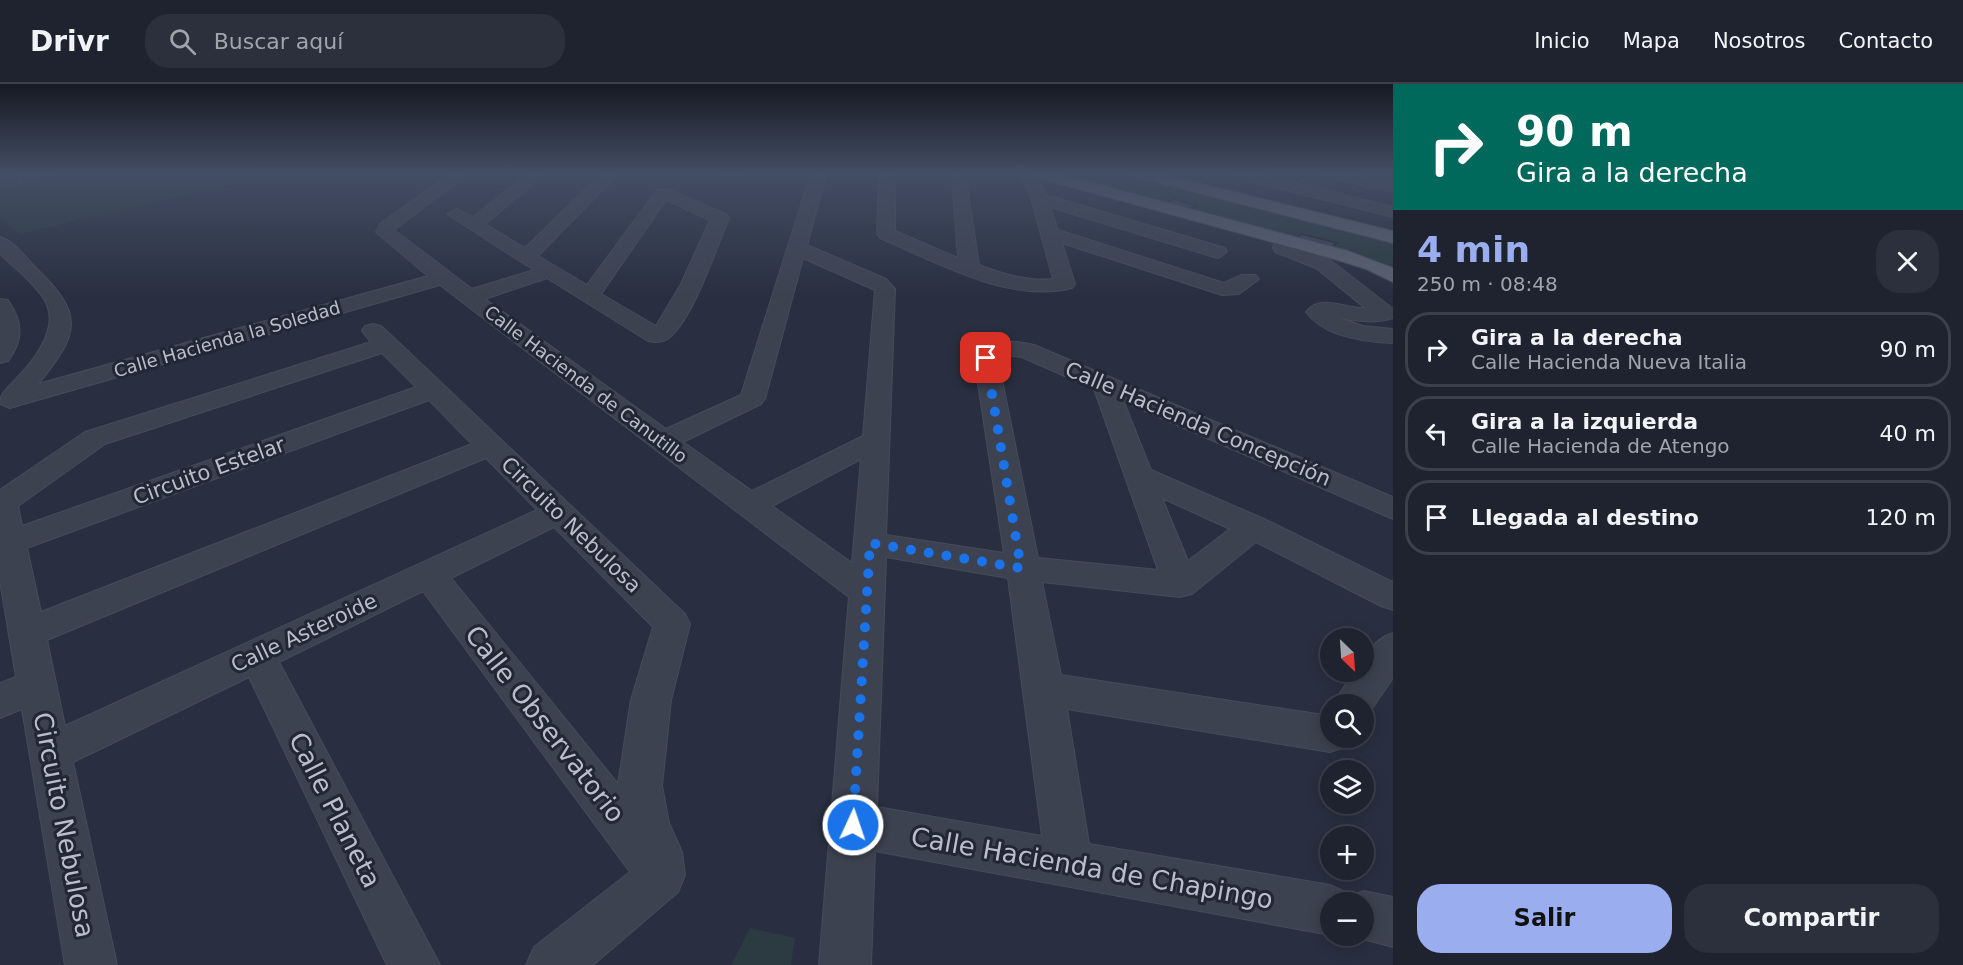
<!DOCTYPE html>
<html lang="es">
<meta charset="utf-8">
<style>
body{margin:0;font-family:"DejaVu Sans",sans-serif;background:#2c2f3c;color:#f1f3f6;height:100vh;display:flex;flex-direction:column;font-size:22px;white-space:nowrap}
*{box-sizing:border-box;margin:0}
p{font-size:20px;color:#a1a4ab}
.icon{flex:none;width:33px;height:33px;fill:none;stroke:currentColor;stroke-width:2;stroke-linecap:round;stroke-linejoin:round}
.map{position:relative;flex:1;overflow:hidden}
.panel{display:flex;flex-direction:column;background:#1f2330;width:570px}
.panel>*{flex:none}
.banner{background:#00695c;color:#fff;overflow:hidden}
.needle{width:39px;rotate:155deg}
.fabs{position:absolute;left:1320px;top:544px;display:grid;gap:12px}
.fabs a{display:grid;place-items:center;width:54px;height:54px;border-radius:50%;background:#1f2330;box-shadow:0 3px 15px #0003,0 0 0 2px #3c404c;font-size:30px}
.pin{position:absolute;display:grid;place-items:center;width:51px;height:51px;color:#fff;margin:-26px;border-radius:12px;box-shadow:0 3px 9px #0006}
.me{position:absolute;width:66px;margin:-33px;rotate:3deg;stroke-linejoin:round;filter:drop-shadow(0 0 4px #0008)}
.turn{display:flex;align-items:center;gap:21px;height:126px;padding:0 24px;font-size:27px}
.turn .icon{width:78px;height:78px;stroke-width:2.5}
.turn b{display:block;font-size:42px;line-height:51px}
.round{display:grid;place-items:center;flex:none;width:63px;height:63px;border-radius:24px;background:#2c2f3c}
.head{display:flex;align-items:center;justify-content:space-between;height:102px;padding:0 24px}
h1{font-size:36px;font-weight:700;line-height:45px;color:#9aadef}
.primary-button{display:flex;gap:12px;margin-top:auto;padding:12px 24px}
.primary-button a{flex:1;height:69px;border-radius:24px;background:#9aadef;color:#111;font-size:24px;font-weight:700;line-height:69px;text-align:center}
.primary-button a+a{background:#2c2f3c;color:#f1f3f6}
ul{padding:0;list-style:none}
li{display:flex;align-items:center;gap:18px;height:75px;margin:0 12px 9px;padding:0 12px;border:3px solid #3c404c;border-radius:24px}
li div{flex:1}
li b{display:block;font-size:22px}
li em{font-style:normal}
header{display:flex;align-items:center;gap:36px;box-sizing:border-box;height:84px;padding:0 30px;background:#1f2330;border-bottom:2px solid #3c404c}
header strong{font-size:28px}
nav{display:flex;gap:33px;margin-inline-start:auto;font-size:21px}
.search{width:420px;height:54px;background:#2c2f3c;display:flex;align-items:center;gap:15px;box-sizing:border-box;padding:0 21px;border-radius:24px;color:#a1a4ab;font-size:22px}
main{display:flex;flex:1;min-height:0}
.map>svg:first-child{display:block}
</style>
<header>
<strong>Drivr</strong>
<div class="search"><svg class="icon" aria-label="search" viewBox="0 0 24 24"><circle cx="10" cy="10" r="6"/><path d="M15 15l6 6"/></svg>Buscar aquí</div>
<nav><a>Inicio</a><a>Mapa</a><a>Nosotros</a><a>Contacto</a></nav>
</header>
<main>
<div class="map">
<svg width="1393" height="881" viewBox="0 0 1393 881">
<rect width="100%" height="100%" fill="#292f40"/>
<!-- green -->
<path fill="#2b3b41" d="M58,89h180l-13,13 -205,48 -20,-16v-33z
M1049,89h80l264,67v28z
M750,844l45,10 -4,27h-60z"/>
<!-- building -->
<path fill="#3c4355" stroke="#242937" stroke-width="1.5" d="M1174,115l23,7 -8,3 -24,-6z
M1302,150l35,9 -6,5 -35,-10z"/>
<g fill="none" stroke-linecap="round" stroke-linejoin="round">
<defs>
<path id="minor" d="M23,89h32l-3,3 -52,11v-10z
M451,89h18l-75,57 78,59 62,-19 -87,-56 9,-5 17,8 56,-44h17l-61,51 40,24 77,-75h17l-81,83 49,29 70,-95h12l57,24 3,4c-13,30 -35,99 -59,119 -7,6 -14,6 -22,4l-101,-63 -62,21 181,130 75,-34 70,-222h16l-20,72 79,34 9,10 -9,246 118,18 -30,-195c14,-20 39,-18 60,-13l359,152v22l-269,-117 27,68 113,49 129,63v28l-12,-4 -125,-64 -64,52 -12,3 -138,-15 19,93 269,41v22h19l-4,9 -15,5 -263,-43 22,135 241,41 17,8 2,4 15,-6 29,6v50l-41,-11h12v-33h-34v32l-455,-84 -4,114h-52l30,-368 -409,-312 -420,120 -10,3 -10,-4c0,-12 9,-17 17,-26 16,-17 41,-47 30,-73 -6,-16 -34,-39 -47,-51v-17c14,4 25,20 35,30 49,47 46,65 3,117l390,-108 -52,-44 4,-8zM666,116l44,20 -29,64 -25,42 -55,-32zM803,174l72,32 -12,146 -111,55 -69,-49 78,-38 4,-5zM1005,271l17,2 72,32 64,181 -120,-12 -40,-198zM861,375l-9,104 -80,-57zM1162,414l68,31 -42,32zM886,473l122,21 34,258 -165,-29z
M718,89h33c-7,7 -26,7 -33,0z
M879,89h16v58l63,27 -6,-80 -9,-5h22l14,92c23,9 49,17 74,14l-22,-81 -12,-25h16l11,22 179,53 2,4 -9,6 -7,-2 -161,-49 8,23 166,53 18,-8h14l3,4 -20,15 -17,1 -160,-52 13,41 -3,4c-64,16 -135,-26 -192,-50l-3,-4z
M1228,89h27l138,34v10l-162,-41z
M1318,89h29l42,9 4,1v8l-67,-13z
M1284,151l6,1 2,9 38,15 63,49v9c-17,6 -36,3 -54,0l24,8 30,3v14c-28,-1 -69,-6 -87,-31 14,-19 40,-3 59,-4l-49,-40 -41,-16 -2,-4 2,-8z
M0,215l8,1c15,22 16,39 0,61l-8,2z
M373,240l8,2 14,13 290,275 5,10 -19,76 -9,86 7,37 13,29 3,23 -7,17 -85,73h-67l8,-18 96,-75 -207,-281 -144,71 161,303h-53l-138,-288 -176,85 44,203h-52l-43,-256 -22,9v-35l16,-6 -16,-96v-91l85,-58 286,-90 -9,-11 3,-5zM382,269l34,34 -394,139 -4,-20 87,-62zM429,316l43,44 -431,168 -14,-64zM486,374l51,52 -472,216 -18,-86zM554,443l99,100 -22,73 -13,84 -167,-206z
M1393,549v45l-27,39 -2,1v-13h-32l22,-33h10c0,-19 11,-33 29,-39z"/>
<path id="major" d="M1029,89h26l293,78 45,17v14l-27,-13 -32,-10 -303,-83z
M1130,89h27l236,58v12l-261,-67z"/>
</defs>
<!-- minor casing -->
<use href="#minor" stroke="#474b59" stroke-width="2"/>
<!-- major casing -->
<use href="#major" stroke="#474b59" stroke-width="2"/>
<!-- minor -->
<use href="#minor" fill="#3d4250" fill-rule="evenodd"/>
<!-- major -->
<use href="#major" fill="#5b6170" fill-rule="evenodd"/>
</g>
<!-- sky -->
<linearGradient id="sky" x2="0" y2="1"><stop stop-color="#171a23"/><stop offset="0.42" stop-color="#434d64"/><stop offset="1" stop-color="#434d64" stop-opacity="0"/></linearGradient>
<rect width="1393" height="212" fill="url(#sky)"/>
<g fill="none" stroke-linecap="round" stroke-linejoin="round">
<!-- route -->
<path stroke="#1a73e8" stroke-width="10" stroke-dasharray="0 18" d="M853,741l17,-282 151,25 -35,-210"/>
</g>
<g text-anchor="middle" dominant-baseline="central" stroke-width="6" stroke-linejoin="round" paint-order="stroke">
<!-- far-street labels -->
<g font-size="18" fill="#babeca" stroke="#222735">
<text transform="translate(227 255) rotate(-16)">Calle Hacienda la Soledad</text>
<text transform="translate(586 300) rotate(37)">Calle Hacienda de Canutillo</text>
</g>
<!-- street labels -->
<g font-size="21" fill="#babeca" stroke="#222735">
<text transform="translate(1198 340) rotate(23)">Calle Hacienda Concepción</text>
<text transform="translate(209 387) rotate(-20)">Circuito Estelar</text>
<text transform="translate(571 441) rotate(44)">Circuito Nebulosa</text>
<text transform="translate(304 549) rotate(-25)">Calle Asteroide</text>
</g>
<!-- near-street labels -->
<g font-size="26" fill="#babeca" stroke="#222735">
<text transform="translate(545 640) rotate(52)">Calle Observatorio</text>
<text transform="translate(335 726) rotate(63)">Calle Planeta</text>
<text transform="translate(64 741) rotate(79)">Circuito Nebulosa</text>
<text transform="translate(1092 784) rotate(10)">Calle Hacienda de Chapingo</text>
</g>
</g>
</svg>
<div class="fabs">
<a><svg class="needle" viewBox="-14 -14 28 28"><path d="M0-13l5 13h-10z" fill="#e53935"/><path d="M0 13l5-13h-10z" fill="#a1a4ab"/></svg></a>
<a><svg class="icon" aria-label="search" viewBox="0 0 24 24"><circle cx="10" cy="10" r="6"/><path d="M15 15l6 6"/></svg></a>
<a><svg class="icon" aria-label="layers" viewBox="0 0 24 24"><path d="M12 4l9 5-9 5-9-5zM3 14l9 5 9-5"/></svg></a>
<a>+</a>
<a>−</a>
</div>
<div class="pin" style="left:986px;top:274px;background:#d93025"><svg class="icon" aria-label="arrive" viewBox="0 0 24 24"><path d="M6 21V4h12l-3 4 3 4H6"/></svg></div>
<svg class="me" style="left:853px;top:741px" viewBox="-20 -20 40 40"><circle r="17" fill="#1a73e8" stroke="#fff" stroke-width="3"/><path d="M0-11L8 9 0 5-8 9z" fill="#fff"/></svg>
</div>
<section class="panel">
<div class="banner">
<div class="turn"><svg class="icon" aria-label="right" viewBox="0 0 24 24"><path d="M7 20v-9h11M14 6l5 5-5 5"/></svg><div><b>90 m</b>Gira a la derecha</div></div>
</div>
<div class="head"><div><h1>4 min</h1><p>250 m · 08:48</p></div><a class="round"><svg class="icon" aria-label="close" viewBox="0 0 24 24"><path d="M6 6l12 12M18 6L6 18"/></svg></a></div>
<ul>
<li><svg class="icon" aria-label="right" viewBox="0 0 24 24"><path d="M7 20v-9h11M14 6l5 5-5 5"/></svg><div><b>Gira a la derecha</b><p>Calle Hacienda Nueva Italia</p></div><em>90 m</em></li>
<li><svg class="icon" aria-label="left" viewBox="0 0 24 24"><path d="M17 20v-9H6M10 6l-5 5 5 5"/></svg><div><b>Gira a la izquierda</b><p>Calle Hacienda de Atengo</p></div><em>40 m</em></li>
<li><svg class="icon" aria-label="arrive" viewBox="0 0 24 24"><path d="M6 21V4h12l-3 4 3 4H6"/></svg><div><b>Llegada al destino</b></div><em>120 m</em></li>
</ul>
<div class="primary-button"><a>Salir</a><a>Compartir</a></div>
</section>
</main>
